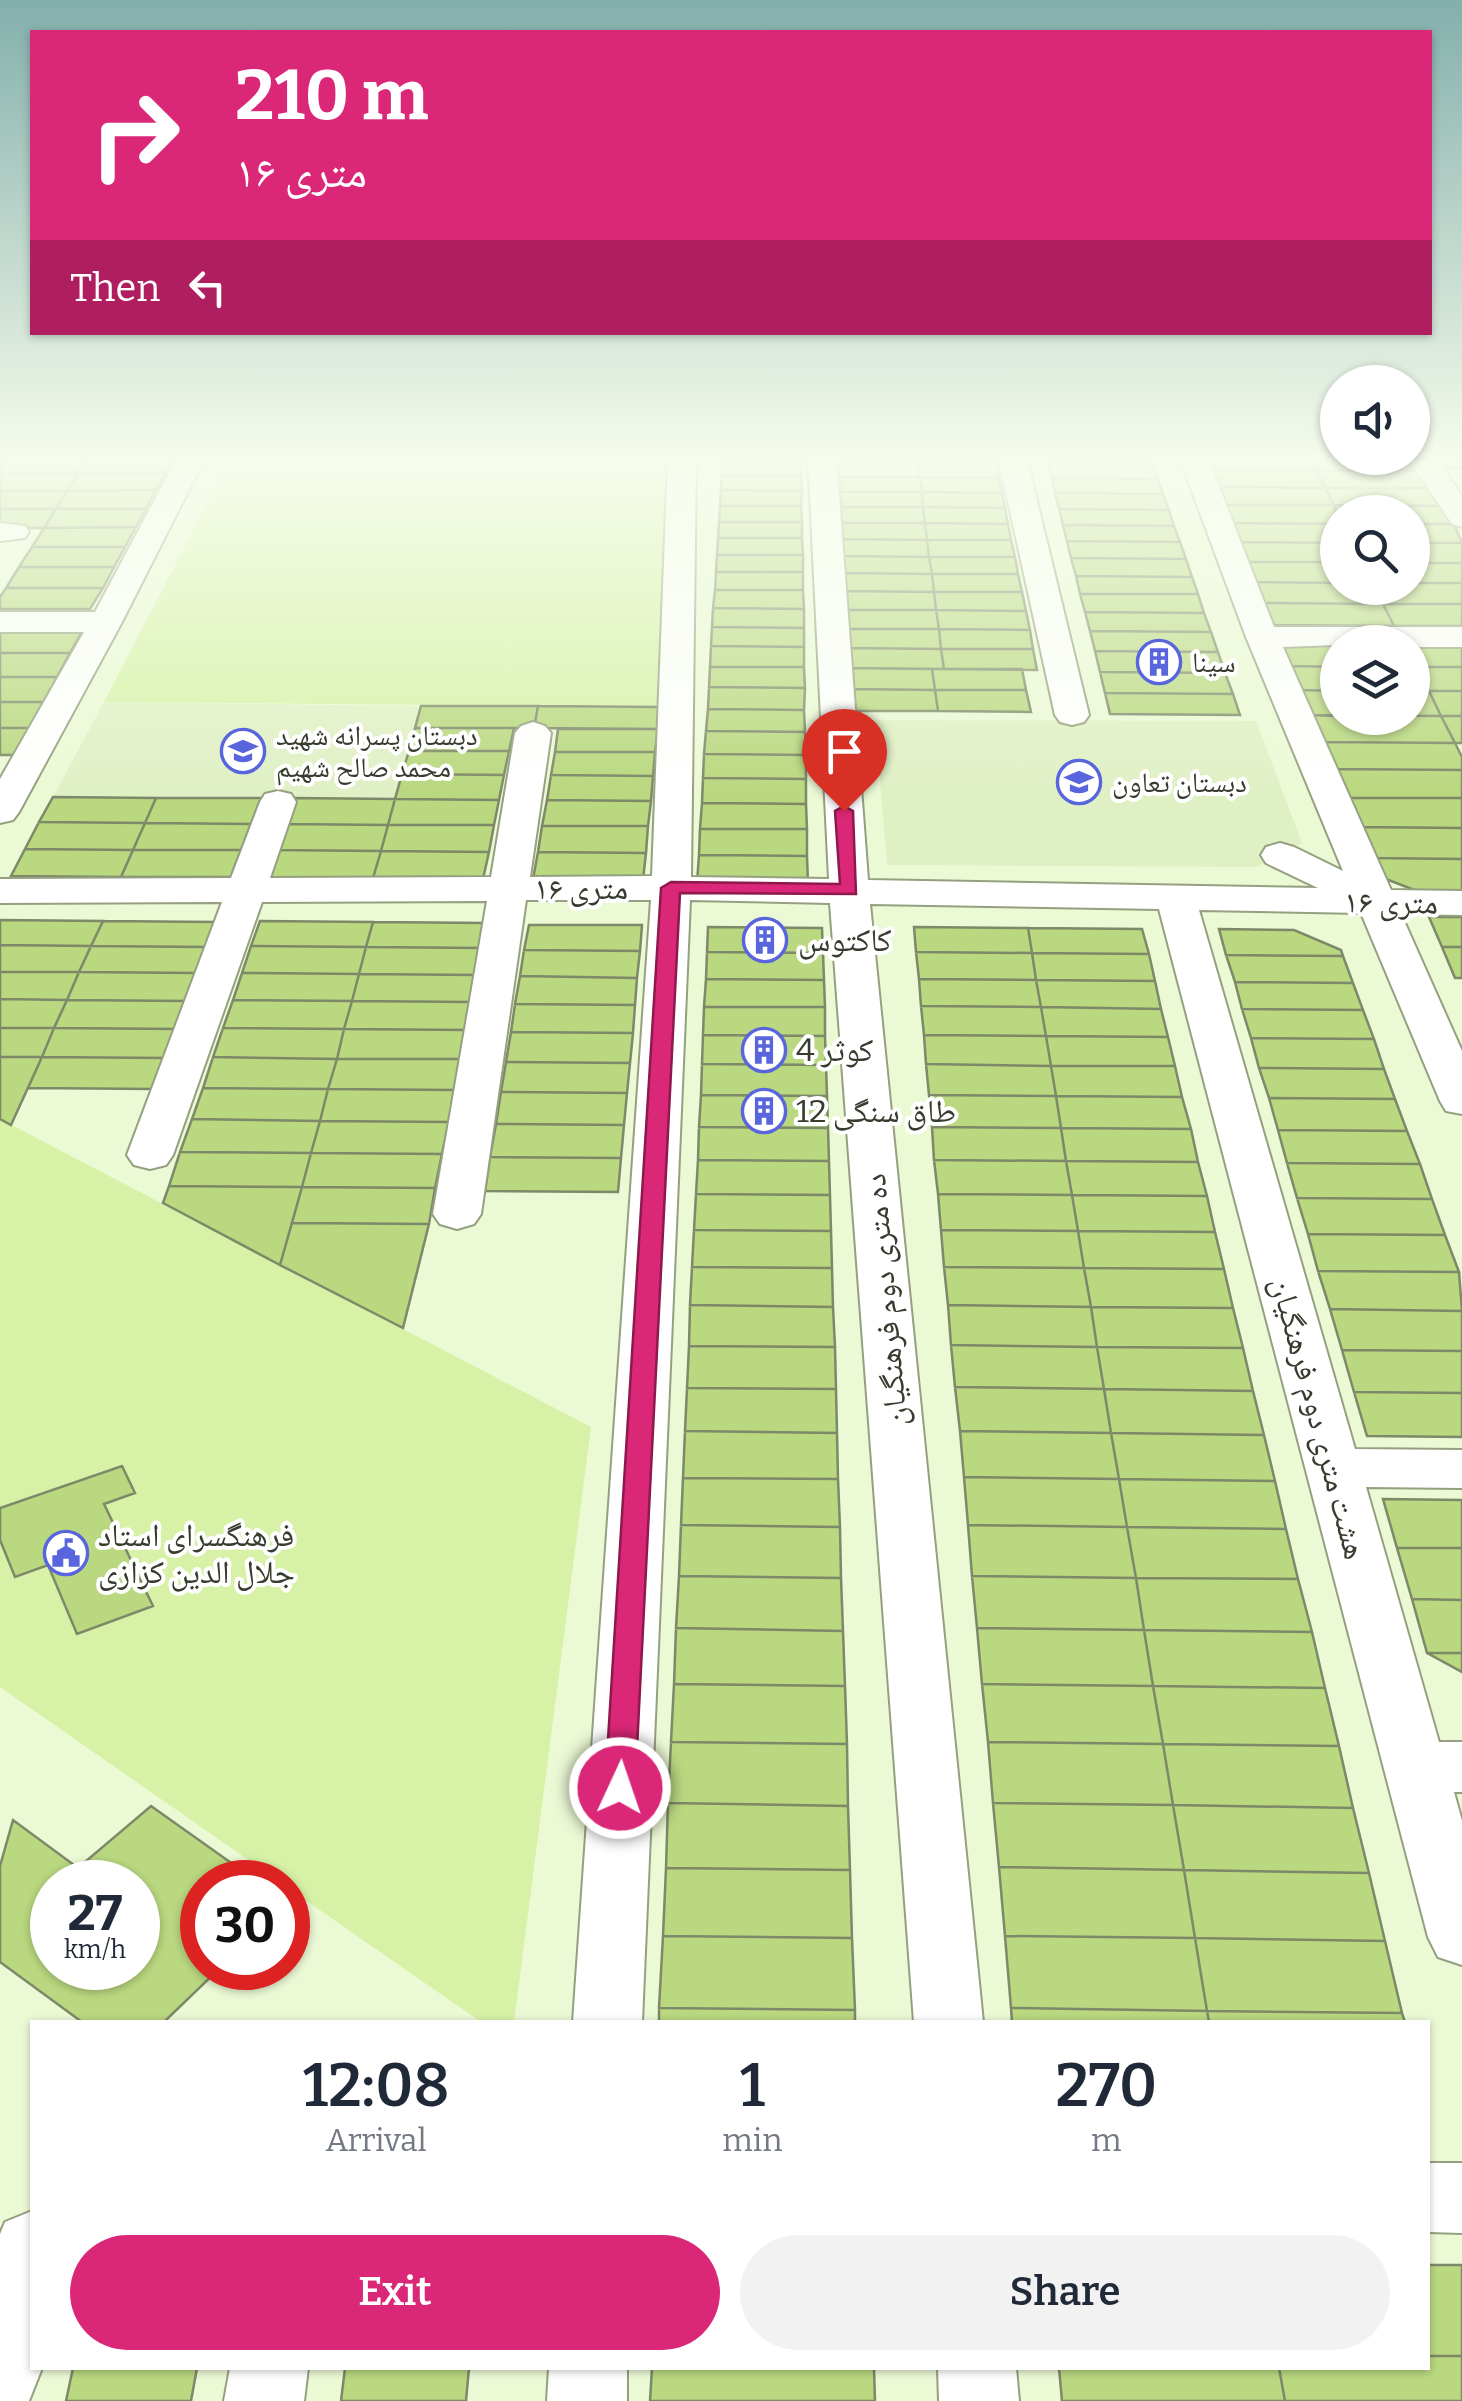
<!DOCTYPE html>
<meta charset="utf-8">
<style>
body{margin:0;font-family:Bitter,"Noto Naskh Arabic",serif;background:#f2f2f3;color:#1f2937;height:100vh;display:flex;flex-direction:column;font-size:38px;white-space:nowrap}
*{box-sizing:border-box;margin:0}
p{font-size:32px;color:#747a83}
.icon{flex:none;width:55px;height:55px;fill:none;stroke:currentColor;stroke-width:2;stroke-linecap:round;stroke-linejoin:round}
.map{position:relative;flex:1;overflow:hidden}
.drawer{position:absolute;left:30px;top:2020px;width:1400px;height:350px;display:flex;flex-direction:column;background:#fff;border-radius:0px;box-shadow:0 2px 8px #0004}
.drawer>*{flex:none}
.guide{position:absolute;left:30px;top:30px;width:1402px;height:305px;border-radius:0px;box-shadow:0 2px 8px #0004;background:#db2777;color:#fff;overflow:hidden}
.fabs{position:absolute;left:1320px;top:365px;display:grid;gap:20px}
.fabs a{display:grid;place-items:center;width:110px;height:110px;border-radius:50%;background:#fff;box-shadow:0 2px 8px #0004;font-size:50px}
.speed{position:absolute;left:30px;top:1860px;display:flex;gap:20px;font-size:50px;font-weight:700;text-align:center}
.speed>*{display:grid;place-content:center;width:130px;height:130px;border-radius:50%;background:#fff;box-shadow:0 2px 8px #0004;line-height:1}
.speed small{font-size:25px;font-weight:400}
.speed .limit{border:15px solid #d22;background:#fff;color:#111}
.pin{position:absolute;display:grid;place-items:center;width:85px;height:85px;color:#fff;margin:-102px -42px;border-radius:50% 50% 50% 0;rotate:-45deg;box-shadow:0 0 10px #0007}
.pin .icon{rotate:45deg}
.me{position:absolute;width:110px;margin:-55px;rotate:3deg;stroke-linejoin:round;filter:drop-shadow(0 0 8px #0008)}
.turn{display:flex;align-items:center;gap:35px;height:210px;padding:0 40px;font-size:45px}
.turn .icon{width:130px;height:130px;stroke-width:2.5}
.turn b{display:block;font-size:70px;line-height:85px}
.then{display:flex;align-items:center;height:95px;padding:0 40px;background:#0003;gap:20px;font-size:38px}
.eta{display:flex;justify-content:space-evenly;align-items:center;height:170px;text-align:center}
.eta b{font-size:60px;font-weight:600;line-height:70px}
.action{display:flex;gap:20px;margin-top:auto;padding:20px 40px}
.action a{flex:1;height:115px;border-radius:60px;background:#db2777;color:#fff;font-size:40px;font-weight:600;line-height:115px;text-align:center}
.action a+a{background:#f2f2f3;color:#1f2937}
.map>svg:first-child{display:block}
</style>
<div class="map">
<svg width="1462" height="2401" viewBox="0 0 1462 2401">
<rect width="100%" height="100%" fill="#ecf9d5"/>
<!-- built -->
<path fill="#e0f0c5" d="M104,702l317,4 -26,93 -342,-2z
M875,720l381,1 46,122 -45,24 -370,-2z"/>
<!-- green -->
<path fill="#d7f2a7" d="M232,456h436l-8,251 -556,-5z
M0,1119l591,308 -77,595h-33l-193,-134v-6h-8l-280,-195z"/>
<!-- building -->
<path fill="#b9d87f" stroke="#7d8968" stroke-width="2.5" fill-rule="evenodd" d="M3,456h86l-11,17h-78z
M89,456h86l-9,17h-88z
M723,456h78l1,5h-80z
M839,456h77l1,7 -78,-1z
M916,456h78l2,7h-79z
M1046,456h104l3,8h-105z
M1205,456h104l7,14h-106z
M1309,456h104l9,15 -106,-1z
M1437,456h25v13l-18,-1z
M722,461h80l-1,15h-79z
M839,462l78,1 3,14h-81z
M917,463h79l3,15 -79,-1z
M1048,464h105l5,15 -106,-1z
M1210,470h106l9,18 -108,-1z
M1316,470l106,1 10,17h-107z
M0,473h78l-11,18h-67z
M78,473h88l-10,17 -89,1z
M722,476h79l1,15 -81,-1z
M839,477h81l2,15h-82z
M920,477l79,1 3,15 -80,-1z
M1052,478l106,1 5,15 -108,-1z
M1217,487l108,1 9,17h-110z
M1325,488h107l11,18 -109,-1z
M156,490l-10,19h-90l11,-18z
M721,490l81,1 -1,15h-81z
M0,491h67l-11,18h-56z
M840,492h82l1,15h-82z
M922,492l80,1 3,15 -82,-1z
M1055,493l108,1 6,16 -110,-1z
M1224,505h110l4,19 -106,-1z
M1334,505l109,1 11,18h-42v-12l-74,1z
M720,506h81l1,16h-83z
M841,507h82l2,16h-83z
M923,507l82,1 3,16 -83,-1z
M0,509h56l-12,19h-44z
M56,509h90l-10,18 -92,1z
M1059,509l110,1 5,16 -111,-1z
M719,522h83v16h-84z
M842,523h83l2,17 -84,-1z
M925,523l83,1 3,16h-84z
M1232,523l106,1v19l-98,-1z
M1412,524h42l8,19h-50z
M1063,525l111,1 6,16 -113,-1z
M136,527l-11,20h-93l12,-19z
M718,538h84l1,17h-86z
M843,539l84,1 2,17 -86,-1z
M927,540h84l4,17h-86z
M1067,541l113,1 6,17 -115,-1z
M1240,542l98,1v19h-90z
M1412,543h50v20h-50z
M32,547h93l-11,20h-95z
M717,555h86v17h-87z
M843,556l86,1 3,17 -88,-1z
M929,557h86l3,17h-86z
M1071,558l115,1 6,18 -116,-1z
M1248,562h90v21l-82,-1z
M1412,563h50v20h-50z
M19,567h95l-11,21h-97z
M716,572h87v18h-88z
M844,573l88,1 2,18 -89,-1z
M932,574h86l4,18h-88z
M1076,576l116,1 6,17h-118z
M1256,582l82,1v5h37l8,16 -118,-1z
M1412,583h50v21h-79l-8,-16h37z
M6,588h97l-13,21h-90v-12z
M715,590h88l1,19 -91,-1z
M845,591l89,1 2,18h-90z
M934,592h88l4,19 -90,-1z
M1080,594h118l6,19 -119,-1z
M1265,603l118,1 11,22 -120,-1z
M1383,604h79v22h-68z
M713,608l91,1v19l-92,-1z
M846,610h90l3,19h-92z
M936,610l90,1 4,19 -91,-1z
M1085,612l119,1 7,19 -121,-1z
M712,627l92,1v19l-93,-1z
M847,629h92l2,20 -93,-1z
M939,629l91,1 3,19h-92z
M0,630h83l-13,23h-70z
M1090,631l121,1 7,20 -123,-1z
M1281,643h57v24l-47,-1z
M1412,644h50v23h-46z
M711,646l93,1v20h-94z
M848,648l93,1 3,20 -95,-1z
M941,649h92l4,21 -93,-1z
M1095,651l123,1 7,21 -125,-1z
M0,653h70l-13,24h-57z
M1291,666l47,1v24l-37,-1z
M710,667h94l1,21 -96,-1z
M1412,667h4l13,24h-17z
M1416,667h46v24h-33z
M849,668l83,1 3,21 -85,-1z
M932,669h90l4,21h-91z
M1100,672l125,1 8,21 -128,-1z
M0,677h57l-13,25h-44z
M709,687l96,1 -1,22 -96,-1z
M850,689l85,1 3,21h-87z
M935,690h91l5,22 -93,-1z
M1301,690l37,1v25l-27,-1z
M1412,691h17l12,25h-29z
M1429,691h33v25h-21z
M1105,693l128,1 7,21 -130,-1z
M0,702h44l-15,26h-29z
M421,706h117l-4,22h-119z
M538,706l122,1 -2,22 -124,-1z
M708,709l96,1 1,22 -99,-1z
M1311,715l130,1 14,27 -133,-1z
M1441,716h21v27h-7z
M0,728h29l-15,27h-14z
M415,728h99l-5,23h-100z
M558,729h100l-3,23h-100z
M706,731l99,1 1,23 -102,-1z
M1322,742l133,1 7,14v13l-129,-1z
M409,751h100l-5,24 -102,-1z
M555,752h100l-2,24 -102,-1z
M704,754l102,1v24l-103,-1z
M1333,769l129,1v28h-117z
M402,774l102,1 -5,25 -104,-1z
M551,775l102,1 -2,25 -104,-1z
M703,778l103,1v25l-104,-1z
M53,797l103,1 -11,25 -106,-1z
M156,798h105l-10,26 -106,-1z
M292,798l103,1 -7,26 -105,-1z
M1345,798h117v30l-105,-1z
M395,799l104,1 -5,25h-106z
M547,800l104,1 -3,25h-106z
M702,803l104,1 1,25h-107z
M39,822l106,1 -12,27 -108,-1z
M145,823l106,1 -10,26h-108z
M283,824l105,1 -7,26 -108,-1z
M388,825h106l-5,27 -108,-1z
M542,826h106l-2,27 -108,-1z
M1357,827l105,1v31l-92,-1z
M700,829h107v27l-108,-1z
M25,849l108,1 -12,27 -110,-1z
M133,850h108l-10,27h-110z
M273,850l108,1 -8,27h-109z
M381,851l108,1 -6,27 -110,-1z
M538,852l108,1 -3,27 -110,-1z
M699,855l108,1 1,28 -111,-1z
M1370,858l92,1v32h-45l-39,-15z
M1429,917h33v30h-20z
M0,920l103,1 -12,25 -91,-1z
M103,921l112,1 -9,25 -115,-1z
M260,921l113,1 -7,25 -115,-1z
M373,922l113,1 -5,25 -115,-1z
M529,925h113l-2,26 -116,-1z
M708,927l114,1 1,25 -116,-1z
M914,927l114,1 4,25 -116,-1z
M1028,928l114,1 7,25 -117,-1z
M1219,929l75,1 47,20 2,6 -117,-1z
M0,945l91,1 -12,26h-79z
M91,946l115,1 -10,26 -117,-1z
M251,946l115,1 -7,27 -117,-1z
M366,947l115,1 -4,27 -118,-1z
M1442,947h20v31h-7z
M524,950l116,1 -3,27 -117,-2z
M707,952l116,1 1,27 -118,-1z
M916,952l116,1 4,27 -117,-1z
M1032,953l117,1 6,27 -119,-1z
M1226,955l117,1 10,27 -118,-1z
M0,972h79l-12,28 -67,-1z
M79,972l117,1 -10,28 -119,-1z
M242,973l117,1 -7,27 -119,-1z
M359,974l118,1 -6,27 -119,-1z
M520,976l117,2 -2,27 -120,-1z
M706,979l118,1 1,27h-121z
M919,979l117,1 5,27 -120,-1z
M1036,980l119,1 6,28 -120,-2z
M1235,982l118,1 10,27 -121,-1z
M0,999l67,1 -13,28h-54z
M67,1000l119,1 -10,28 -122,-1z
M233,1000l119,1 -8,28 -121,-1z
M352,1001l119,1 -5,28 -122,-1z
M515,1004l120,1 -2,28 -122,-1z
M921,1006l120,1 5,29 -122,-1z
M704,1007h121v29l-122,-1z
M1041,1007l120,2 7,28 -122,-1z
M1242,1009l121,1 11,29 -123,-1z
M0,1028h54l-12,29h-42z
M54,1028l122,1 -11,29 -123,-1z
M223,1028l121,1 -7,30 -124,-2z
M344,1029l122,1 -6,29h-123z
M511,1032l122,1 -3,30 -124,-1z
M703,1035l122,1 1,29 -124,-1z
M924,1035l122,1 5,30 -125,-2z
M1046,1036l122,1 7,29h-124z
M1251,1038l123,1 10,30 -125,-1z
M0,1057h42l-31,68 -11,-6z
M42,1057l123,1 -12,31 -125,-1z
M213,1057l124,2 -9,30 -125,-1z
M337,1059h123l-6,31 -126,-1z
M506,1062l124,1 -3,30 -126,-1z
M702,1064l124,1 1,31 -126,-1z
M926,1064l125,2 5,30 -127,-1z
M1051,1066h124l7,31 -126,-1z
M1259,1068l125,1 11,30 -126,-1z
M203,1088l125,1 -8,32 -128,-2z
M328,1089l126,1 -5,32 -129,-1z
M501,1092l126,1 -3,32 -128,-1z
M701,1095l126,1 1,32 -129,-1z
M929,1095l127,1 5,32 -129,-1z
M1056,1096l126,1 9,32 -130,-1z
M1269,1098l126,1 12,32 -129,-1z
M192,1119l128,2 -9,32 -131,-1z
M320,1121l129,1 -7,32 -131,-1z
M496,1124l128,1 -3,33 -131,-1z
M699,1127l129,1 1,33 -131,-1z
M932,1127l129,1 5,33 -132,-1z
M1061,1128l130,1 7,33 -132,-1z
M1278,1130l129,1 13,33 -133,-1z
M180,1152l131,1 -9,34 -133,-1z
M311,1153l131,1 -7,34 -133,-1z
M490,1157l131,1 -3,34 -133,-1z
M698,1160l131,1 1,34 -134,-1z
M934,1160l132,1 6,34 -134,-1z
M1066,1161l132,1 9,34 -135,-1z
M1287,1163l133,1 12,35 -135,-1z
M169,1186l133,1 -22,78 -117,-62z
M302,1187l133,1 -6,36 -137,-1z
M696,1194l134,1 1,36 -137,-1z
M938,1194l134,1 6,36 -137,-1z
M1072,1195l135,1 8,36 -137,-1z
M1297,1198l135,1 13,36 -137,-1z
M292,1223l137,1 -26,104 -123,-63z
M694,1230l137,1 1,37 -140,-1z
M941,1230l137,1 6,37 -140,-1z
M1078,1231l137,1 9,37 -140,-1z
M1308,1234l137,1 14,37 -141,-1z
M692,1267l140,1 1,39 -143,-2z
M944,1267l140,1 7,39 -143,-2z
M1084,1268l140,1 9,39 -142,-1z
M1318,1271l141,1 3,39 -132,-2z
M690,1305l143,2 2,40 -146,-1z
M948,1305l143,2 6,40 -146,-2z
M1091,1307l142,1 10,40 -146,-1z
M1330,1309l132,2v40l-120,-1z
M951,1345l146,2 7,42 -149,-2z
M689,1346l146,1 1,42 -149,-1z
M1097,1347l146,1 10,43 -149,-2z
M1342,1350l120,1v42l-108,-1z
M955,1387l149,2 7,44 -151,-2z
M687,1388l149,1 1,44 -152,-2z
M1104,1389l149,2 11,44 -153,-2z
M1354,1392l108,1v44l-95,-1z
M685,1431l152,2 1,46 -155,-1z
M960,1431l151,2 8,46 -155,-2z
M1111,1433l153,2 11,46 -156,-2z
M122,1466l13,27 -31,11 49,102 -76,28 -29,-69 -33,12 -15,-37v-32z
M964,1477l155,2 8,48 -159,-2z
M683,1478l155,1 2,48 -159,-2z
M1119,1479l156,2 11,48 -159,-2z
M1383,1499l79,1v48h-65z
M681,1525l159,2 1,51 -162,-2z
M968,1525l159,2 9,51 -164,-2z
M1127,1527l159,2 12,50 -162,-1z
M1397,1548h65v52l-50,-1z
M679,1576l162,2 2,53 -167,-3z
M972,1576l164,2 8,52 -167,-2z
M1136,1578l162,1 14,53 -168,-2z
M1412,1599l50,1v53h-35z
M676,1628l167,3 2,55 -171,-2z
M977,1628l167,2 9,56 -171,-2z
M1144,1630l168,2 13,56 -172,-2z
M1427,1653h35v19z
M674,1684l171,2 2,58 -176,-2z
M982,1684l171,2 10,58 -175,-2z
M1153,1686l172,2 14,58 -176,-2z
M671,1742l176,2 1,62 -180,-3z
M988,1742l175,2 10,61 -180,-2z
M1163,1744l176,2 14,62 -180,-3z
M668,1803l180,3 2,64 -184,-2z
M993,1803l180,2 11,65 -185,-3z
M1173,1805l180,3 16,65 -185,-3z
M151,1806l107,76h-56v86h18l-56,54h-82l-82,-60v-96l13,-46 65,48zM52,1882h86v86h-86z
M999,1867l185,3 11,68 -190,-2z
M666,1868l184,2 2,68 -189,-2z
M1184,1870l185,3 16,68 -190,-3z
M663,1936l189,2 3,72 -196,-2z
M1005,1936l190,2 12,73 -196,-3z
M1195,1938l190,3 17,72 -195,-2z
M659,2008l196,2v12h-196z
M1011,2008l196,3 2,11h-197z
M1207,2011l195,2 3,9h-196z
M1428,2265h34v91h-34z
M1428,2356h34v45h-177l-6,-33h149z
M73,2368h124l-6,33h-125z
M345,2368h124l-3,33h-125z
M652,2368h222l1,33h-225z
M1059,2368h220l6,33h-223z"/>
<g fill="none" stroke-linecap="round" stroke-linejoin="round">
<defs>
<path id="street" d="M178,456h28l-84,166 -103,190 -6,8 -13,3v-44l84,-147h-84v-20h95z
M668,456h28l-5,421 138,2 -21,-423h28l32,424 450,8 -52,-25 -5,-8 5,-8 14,-4 14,4 49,24 -97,-234 -67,-181h28l67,171h188v20h-50v-5l-129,5 108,243 71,1v24l-61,-1 61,137v63l-16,-3 -6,-10 -79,-188 -162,-3 156,539 107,1v38l-96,-1 73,255h23v50h-8l8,29v144l-24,-8 -10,-20 -269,-1028 -289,-5 113,1118h-69l-84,-1119 -140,-3 -48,1122h-69l78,-1122h-125l-45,314 -7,10 -17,5 -17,-5 -7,-10 54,-313 -225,1 -89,253 -7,10 -16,4 -16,-4 -7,-10 95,-253 -222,1v-24l231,-1 29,-76 5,-8 13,-3 13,3 5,8 -26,76 221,-1 24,-144 6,-7 12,-4 12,4 6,7 -21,144 122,-1z
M998,456h28l63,259 -5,7 -12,3 -12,-3 -5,-7z
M1435,456l27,40v31l-10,-3 -44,-66z
M0,523l25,3 4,6 -4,6 -25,3z
M1428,2163h34v70l-34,-1z
M32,2211v157h10l-13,33h-29v-167l5,-12z
M230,2368h78l-4,33h-80z
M549,2368h78v33h-80z
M938,2368h78l3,33h-80z"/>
</defs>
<!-- street casing -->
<use href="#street" stroke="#94a07f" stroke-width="4"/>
<!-- street -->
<use href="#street" fill="#fff" fill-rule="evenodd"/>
</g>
<!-- sky -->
<linearGradient id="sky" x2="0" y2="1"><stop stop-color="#83afab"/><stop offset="0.58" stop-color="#f6fcec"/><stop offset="1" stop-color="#f6fcec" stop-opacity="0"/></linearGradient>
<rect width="1462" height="792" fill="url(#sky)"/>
<!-- route -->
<path fill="#db2777" stroke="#8e194d" stroke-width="2.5" d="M844,806l9,5 3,83 -176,-1 -45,895 -4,8 -11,4 -11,-4 -4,-8 56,-900 10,-6 169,2 -5,-73z"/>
<!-- icons -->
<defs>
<symbol id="building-ring" viewBox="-11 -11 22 22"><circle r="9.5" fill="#fff" stroke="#5865dc" stroke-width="1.5"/><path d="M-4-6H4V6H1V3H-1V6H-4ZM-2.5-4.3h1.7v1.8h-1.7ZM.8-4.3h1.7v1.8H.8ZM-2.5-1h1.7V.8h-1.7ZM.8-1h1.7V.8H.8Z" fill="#5865dc"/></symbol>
<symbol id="school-ring" viewBox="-11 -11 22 22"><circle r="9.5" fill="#fff" stroke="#5865dc" stroke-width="1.5"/><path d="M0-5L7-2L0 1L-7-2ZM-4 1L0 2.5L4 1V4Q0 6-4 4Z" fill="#5865dc"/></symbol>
<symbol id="civic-ring" viewBox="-11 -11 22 22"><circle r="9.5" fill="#fff" stroke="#5865dc" stroke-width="1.5"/><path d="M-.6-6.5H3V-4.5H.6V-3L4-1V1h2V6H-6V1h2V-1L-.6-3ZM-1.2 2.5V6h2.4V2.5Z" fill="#5865dc"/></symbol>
</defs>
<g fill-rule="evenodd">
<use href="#building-ring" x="1134" y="637" width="50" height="50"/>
<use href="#school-ring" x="218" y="726" width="50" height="50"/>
<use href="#school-ring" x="1054" y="757" width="50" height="50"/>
<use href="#building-ring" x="740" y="915" width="50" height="50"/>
<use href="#building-ring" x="739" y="1025" width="50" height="50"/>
<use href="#building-ring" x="739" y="1086" width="50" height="50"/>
<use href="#civic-ring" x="41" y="1528" width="50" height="50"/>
</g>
<g text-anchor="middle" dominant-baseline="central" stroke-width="8" stroke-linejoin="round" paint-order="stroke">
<!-- far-poi labels -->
<g font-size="28" fill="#373c2e" stroke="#fff" text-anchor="start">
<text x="1192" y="662">سینا</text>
<text x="276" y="735">دبستان پسرانه شهید<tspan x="276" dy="32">محمد صالح شهیم</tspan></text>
<text x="1112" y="782">دبستان تعاون</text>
</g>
<!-- street labels -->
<g font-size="32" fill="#373c2e" stroke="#fff">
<text x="581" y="888">۱۶ متری</text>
<text transform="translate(1391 902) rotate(1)">۱۶ متری</text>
<text transform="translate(885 1300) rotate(-95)">ده متری دوم فرهنگیان</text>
<text transform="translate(1319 1418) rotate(75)">هشت متری دوم فرهنگیان</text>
</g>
<!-- poi labels -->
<g font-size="32" fill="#373c2e" stroke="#fff" text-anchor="start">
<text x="798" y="940">کاکتوس</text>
<text x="796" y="1050">کوثر 4</text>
<text x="796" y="1111">طاق سنگی 12</text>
<text x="98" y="1535">فرهنگسرای استاد<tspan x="98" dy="37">جلال الدین کزازی</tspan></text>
</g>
</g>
</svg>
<div class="fabs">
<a><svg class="icon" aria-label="sound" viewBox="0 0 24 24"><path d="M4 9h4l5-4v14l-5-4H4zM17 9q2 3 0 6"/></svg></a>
<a><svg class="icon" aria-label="search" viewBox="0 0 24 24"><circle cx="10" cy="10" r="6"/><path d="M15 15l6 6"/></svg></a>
<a><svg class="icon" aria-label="layers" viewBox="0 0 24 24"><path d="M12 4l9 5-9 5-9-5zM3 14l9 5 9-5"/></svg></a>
</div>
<div class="speed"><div>27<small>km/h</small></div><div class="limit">30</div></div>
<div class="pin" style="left:844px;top:811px;background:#d93025"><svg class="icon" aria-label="arrive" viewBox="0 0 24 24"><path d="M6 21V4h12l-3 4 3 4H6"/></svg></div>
<svg class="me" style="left:620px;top:1788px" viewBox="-20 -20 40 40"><circle r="17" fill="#db2777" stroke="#fff" stroke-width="3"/><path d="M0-11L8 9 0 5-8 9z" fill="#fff"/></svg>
<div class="guide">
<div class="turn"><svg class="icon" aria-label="right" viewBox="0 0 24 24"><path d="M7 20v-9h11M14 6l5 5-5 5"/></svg><div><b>210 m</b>۱۶ متری</div></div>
<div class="then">Then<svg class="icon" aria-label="left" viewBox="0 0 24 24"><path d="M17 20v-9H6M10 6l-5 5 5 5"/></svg></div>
</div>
<section class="drawer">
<div class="eta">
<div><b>12:08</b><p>Arrival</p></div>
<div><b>1</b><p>min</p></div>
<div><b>270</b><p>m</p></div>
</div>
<div class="action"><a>Exit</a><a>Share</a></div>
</section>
</div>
